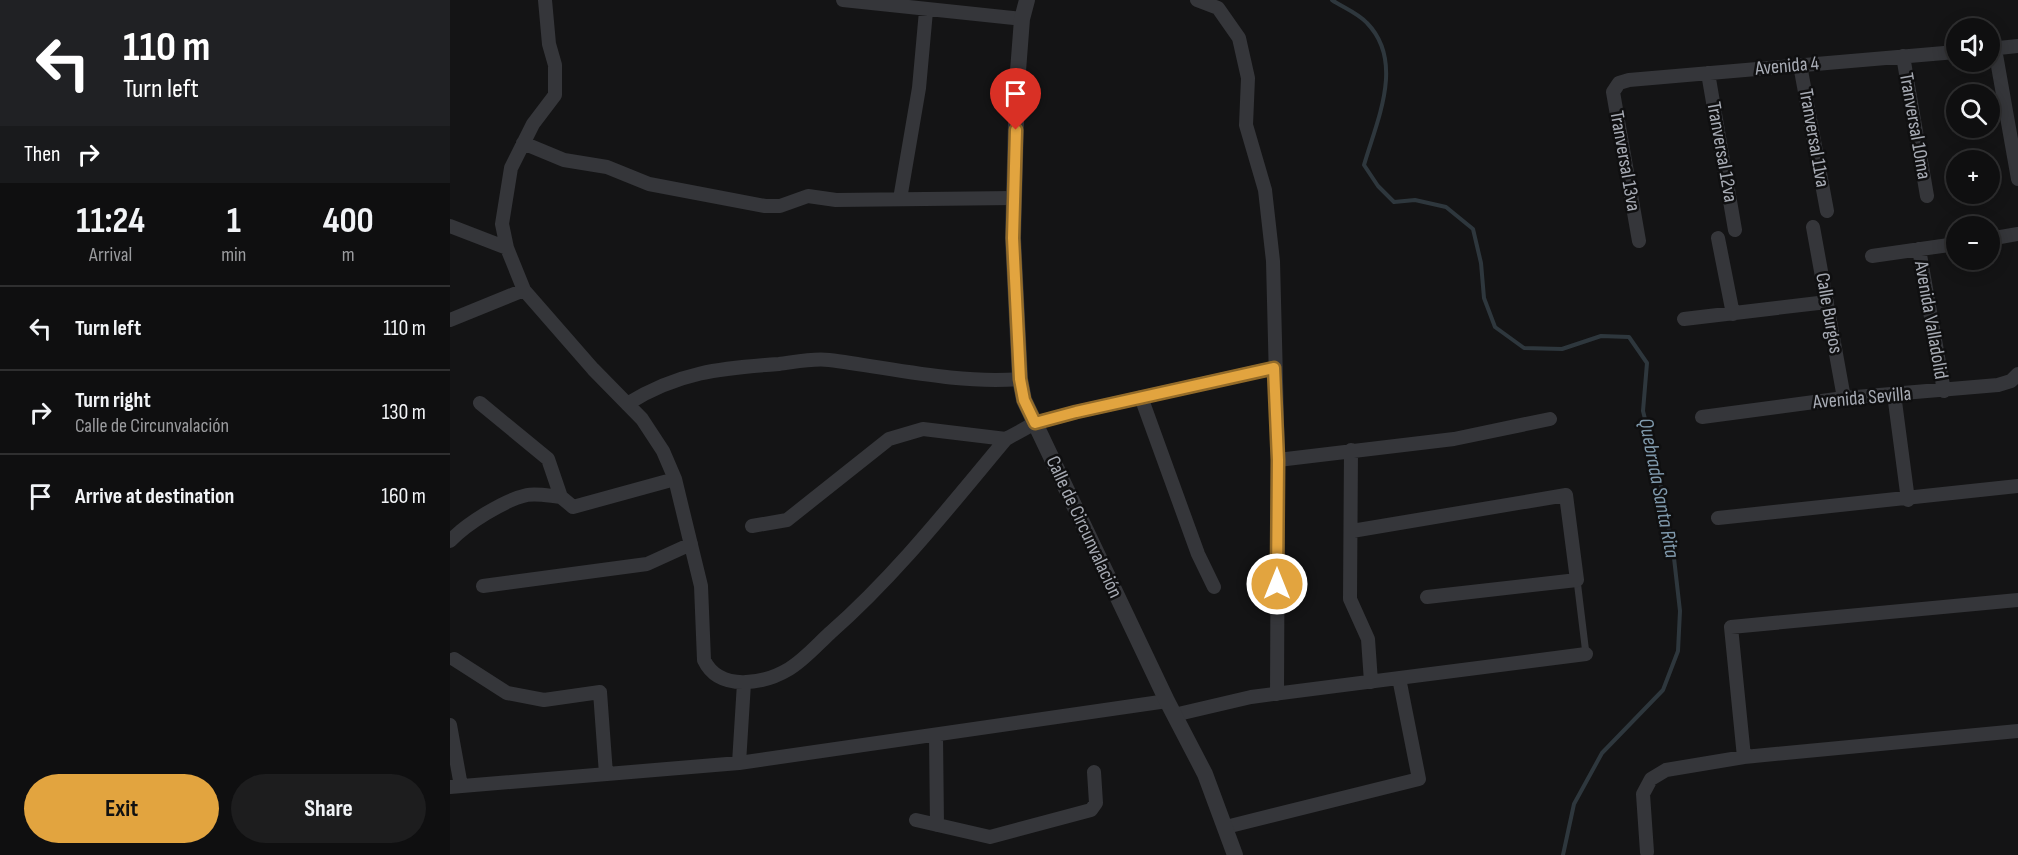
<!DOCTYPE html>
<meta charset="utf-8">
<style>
body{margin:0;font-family:"Sofia Sans Condensed",sans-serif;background:#1d1d1e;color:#f1f3f6;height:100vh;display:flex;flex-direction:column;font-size:22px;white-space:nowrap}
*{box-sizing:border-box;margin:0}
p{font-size:20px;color:#9b9c9f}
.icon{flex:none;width:33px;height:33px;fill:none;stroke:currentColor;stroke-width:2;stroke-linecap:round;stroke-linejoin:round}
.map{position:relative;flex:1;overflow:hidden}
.panel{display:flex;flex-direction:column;background:#0f0f10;width:450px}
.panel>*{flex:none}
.guide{background:#202124;color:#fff;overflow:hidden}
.fabs{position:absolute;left:1496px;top:18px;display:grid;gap:12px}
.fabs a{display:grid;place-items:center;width:54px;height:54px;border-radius:50%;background:#0f0f10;box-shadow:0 3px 15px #0003,0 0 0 2px #2f2f30;font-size:30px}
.pin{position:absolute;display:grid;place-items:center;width:51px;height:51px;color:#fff;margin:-62px -26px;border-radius:50% 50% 50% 0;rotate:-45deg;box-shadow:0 0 6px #0007}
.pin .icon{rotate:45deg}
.me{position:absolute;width:66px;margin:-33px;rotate:0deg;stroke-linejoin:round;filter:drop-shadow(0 0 4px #0008)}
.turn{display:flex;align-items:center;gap:21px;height:126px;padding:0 24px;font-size:27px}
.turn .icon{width:78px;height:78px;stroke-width:2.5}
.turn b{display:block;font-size:42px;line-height:51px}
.then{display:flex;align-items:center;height:57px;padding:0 24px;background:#0003;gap:12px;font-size:22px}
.eta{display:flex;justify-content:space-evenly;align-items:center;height:102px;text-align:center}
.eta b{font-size:36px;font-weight:700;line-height:42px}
.primary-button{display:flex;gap:12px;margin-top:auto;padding:12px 24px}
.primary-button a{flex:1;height:69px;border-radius:36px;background:#e2a43f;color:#111;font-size:24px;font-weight:700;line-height:69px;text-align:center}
.primary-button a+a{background:#1d1d1e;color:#f1f3f6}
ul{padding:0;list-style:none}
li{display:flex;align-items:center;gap:18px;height:84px;padding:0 24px;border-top:2px solid #2f2f30}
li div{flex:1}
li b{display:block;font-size:22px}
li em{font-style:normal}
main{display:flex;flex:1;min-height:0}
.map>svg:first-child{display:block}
</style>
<main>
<section class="panel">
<div class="guide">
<div class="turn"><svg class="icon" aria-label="left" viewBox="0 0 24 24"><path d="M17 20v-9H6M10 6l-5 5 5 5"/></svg><div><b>110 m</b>Turn left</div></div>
<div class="then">Then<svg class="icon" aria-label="right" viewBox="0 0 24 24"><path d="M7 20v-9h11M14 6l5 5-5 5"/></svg></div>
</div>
<div class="eta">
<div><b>11:24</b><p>Arrival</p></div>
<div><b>1</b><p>min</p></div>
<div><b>400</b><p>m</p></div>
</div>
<ul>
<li><svg class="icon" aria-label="left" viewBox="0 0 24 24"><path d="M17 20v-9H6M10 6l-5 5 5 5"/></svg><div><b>Turn left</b></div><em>110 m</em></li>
<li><svg class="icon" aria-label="right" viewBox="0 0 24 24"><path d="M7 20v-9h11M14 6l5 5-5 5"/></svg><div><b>Turn right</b><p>Calle de Circunvalación</p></div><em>130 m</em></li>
<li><svg class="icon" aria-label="arrive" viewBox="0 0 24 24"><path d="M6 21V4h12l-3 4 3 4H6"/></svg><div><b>Arrive at destination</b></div><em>160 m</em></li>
</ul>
<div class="primary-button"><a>Exit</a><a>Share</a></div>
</section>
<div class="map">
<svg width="1568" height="855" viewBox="0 0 1568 855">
<rect width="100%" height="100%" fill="#141415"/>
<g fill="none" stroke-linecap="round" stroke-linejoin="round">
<!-- stream -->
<path stroke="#2e373d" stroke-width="4" d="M882,0c10,7 26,13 35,23 38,39 10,97 -3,142l14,21 16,16 21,-2 31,7 27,22 8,34 3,35 11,29 29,21 38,1 39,-13 28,1 18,26 -4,48 15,59 16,88 6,53 -2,40 -15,39 -61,63 -28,51 -11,51"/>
<!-- service -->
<path stroke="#35363a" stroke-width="7" d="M1127,580l9,74"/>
<!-- minor -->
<path stroke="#35363a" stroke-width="14" d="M95,0l4,44 6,21v30l-22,29 -22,44 -9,56 5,24 17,42 69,79 49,50 21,32 12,28 26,107 3,74c15,32 60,24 85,9 15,-9 28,-24 41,-36 66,-58 120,-127 176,-194l29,-16 41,-11 198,-44
M393,0l179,19
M747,0l21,8 21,30 9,40 -2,47 19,65 8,71 5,199 -1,234
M1539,49l29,-3
M1545,49l23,130
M1453,56l24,140
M1350,65l27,146
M1258,73l27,157
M73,143l41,17 43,7 42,17 116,22h15l28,-10 28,4 178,-2
M450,199l19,-111 7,-77
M0,226l57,22
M1363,227l31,171
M1268,238l15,76
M1539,239l29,-5
M1189,241l-26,-149 6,-9 10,-3 327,-28
M1469,249l25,142
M1422,256l84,-12
M1234,319l143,-17
M0,320l74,-30
M1444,394l14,106
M691,397l57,157 16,33
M30,403l68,56 13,38 12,10 102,-28
M177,404c51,-32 94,-36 152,-40 16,-2 34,-6 50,-4 63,8 128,24 191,19
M1252,417l142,-19 154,-13 13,-4 7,-7
M901,450l-1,149 18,40 3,43
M828,460l176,-21 96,-20
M1268,518l300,-32
M302,526l35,-6 102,-81 34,-10 83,10
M902,531l214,-36 11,85 -150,17
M0,541c16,-17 54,-41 77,-46 10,-2 23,1 34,2
M33,586l164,-22 44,-20
M4,659l53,34 37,7 56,-8 6,82
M724,715l77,-18 335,-43
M0,725l11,61
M486,736l1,89
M1294,757l-13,-130 287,-27
M289,763l5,-80
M0,787l289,-24 428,-62
M466,820l74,17 101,-27 5,-7 -2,-31
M776,827l193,-48 -20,-101
M1197,852l-4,-58 8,-15 15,-9 78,-13 274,-26"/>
<!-- tertiary -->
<path stroke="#35363a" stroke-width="16" d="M577,0l-5,19 -5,65 -4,154 7,141 4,21 143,301 38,73 30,81"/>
</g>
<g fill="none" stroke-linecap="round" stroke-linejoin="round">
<defs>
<path id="route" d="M566,130l-3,108 7,141 4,21 11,23 41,-11 198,-44 4,92 -1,124"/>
</defs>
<!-- route casing -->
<use href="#route" stroke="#936b29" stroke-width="15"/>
<!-- route -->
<use href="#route" stroke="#e2a43f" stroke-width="10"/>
</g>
<g text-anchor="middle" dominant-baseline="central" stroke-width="5" stroke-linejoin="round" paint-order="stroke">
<!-- street labels -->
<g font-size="20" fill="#a7abb4" stroke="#0f0f10">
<text transform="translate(1337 66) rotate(-5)">Avenida 4</text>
<text transform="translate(1465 126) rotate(80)">Tranversal 10ma</text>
<text transform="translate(1364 138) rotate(80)">Tranversal 11va</text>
<text transform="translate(1272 152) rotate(80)">Tranversal 12va</text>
<text transform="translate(1175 161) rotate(80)">Tranversal 13va</text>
<text transform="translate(1379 313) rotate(80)">Calle Burgos</text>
<text transform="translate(1481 320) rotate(80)">Avenida Valladolid</text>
<text transform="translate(1412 398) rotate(-5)">Avenida Sevilla</text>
<text transform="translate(634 527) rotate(65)">Calle de Circunvalación</text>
</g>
<!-- water labels -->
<g font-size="21" font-style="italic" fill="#809aad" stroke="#0f0f10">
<text transform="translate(1209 488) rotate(79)">Quebrada Santa Rita</text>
</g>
</g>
</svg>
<div class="fabs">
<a><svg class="icon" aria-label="sound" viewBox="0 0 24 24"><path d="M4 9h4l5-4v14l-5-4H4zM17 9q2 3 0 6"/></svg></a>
<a><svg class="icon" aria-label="search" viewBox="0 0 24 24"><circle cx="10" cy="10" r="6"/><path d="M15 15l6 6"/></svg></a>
<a>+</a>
<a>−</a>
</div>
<div class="pin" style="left:566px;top:130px;background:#d93025"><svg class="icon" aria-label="arrive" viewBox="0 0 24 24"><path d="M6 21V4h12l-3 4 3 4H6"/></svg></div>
<svg class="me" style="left:827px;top:584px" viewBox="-20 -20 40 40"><circle r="17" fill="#e2a43f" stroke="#fff" stroke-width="3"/><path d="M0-11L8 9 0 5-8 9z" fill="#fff"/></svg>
</div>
</main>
